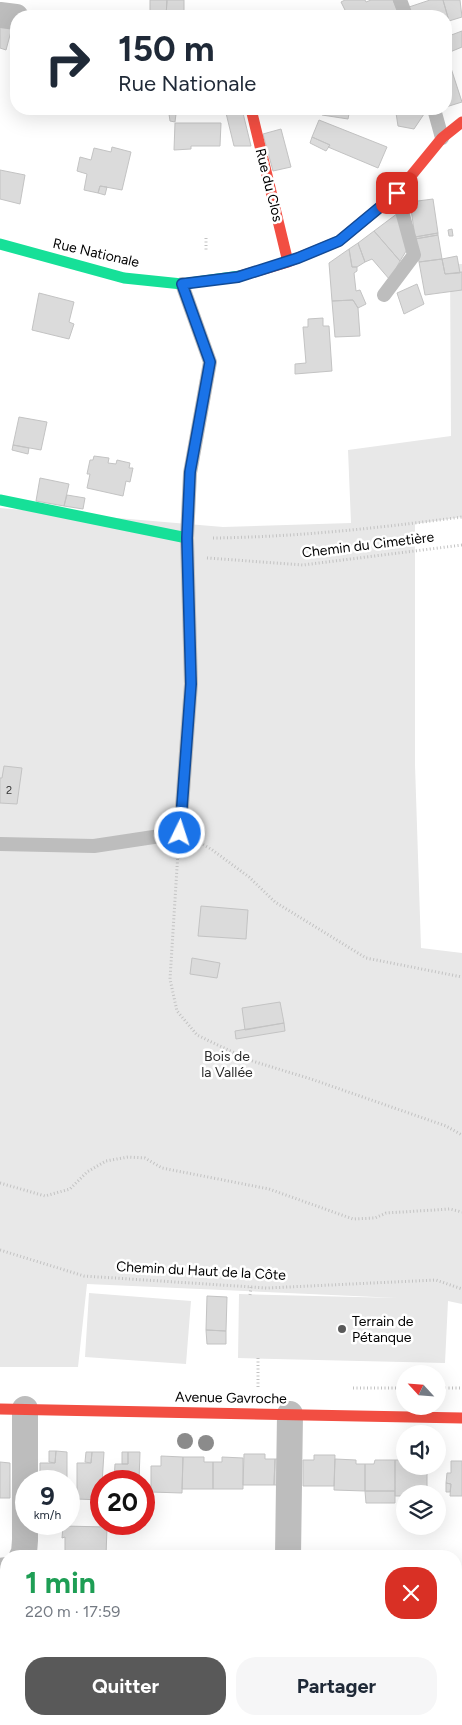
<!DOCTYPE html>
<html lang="fr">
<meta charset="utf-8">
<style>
body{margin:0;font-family:Figtree,sans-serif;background:#f6f6f7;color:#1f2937;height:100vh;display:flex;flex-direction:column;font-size:19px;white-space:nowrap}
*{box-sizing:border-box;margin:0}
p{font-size:16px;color:#747a83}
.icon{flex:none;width:28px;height:28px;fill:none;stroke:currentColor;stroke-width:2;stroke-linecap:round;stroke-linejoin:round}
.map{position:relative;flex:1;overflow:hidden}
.panel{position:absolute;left:0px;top:1550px;width:462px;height:175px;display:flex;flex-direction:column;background:#fff;border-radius:20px 20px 0 0;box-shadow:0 5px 20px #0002}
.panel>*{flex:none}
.guide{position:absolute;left:10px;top:10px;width:442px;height:105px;border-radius:20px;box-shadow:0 5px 20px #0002;background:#fff;color:#1f2937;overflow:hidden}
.needle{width:32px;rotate:296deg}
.fabs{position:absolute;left:396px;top:1365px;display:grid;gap:10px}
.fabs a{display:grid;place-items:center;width:50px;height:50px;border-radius:50%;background:#fff;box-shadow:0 5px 20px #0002;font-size:25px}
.speed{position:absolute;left:15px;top:1470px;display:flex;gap:10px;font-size:25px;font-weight:700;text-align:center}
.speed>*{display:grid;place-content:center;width:65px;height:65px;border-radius:50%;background:#fff;box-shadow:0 5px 20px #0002;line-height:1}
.speed small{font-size:12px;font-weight:400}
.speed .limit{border:8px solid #d22;background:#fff;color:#111}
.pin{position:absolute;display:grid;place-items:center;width:42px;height:42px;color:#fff;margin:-21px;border-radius:10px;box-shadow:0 2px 8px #0006}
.me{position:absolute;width:55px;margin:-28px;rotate:4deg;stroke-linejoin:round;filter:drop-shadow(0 0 4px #0008)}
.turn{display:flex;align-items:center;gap:18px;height:105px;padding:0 25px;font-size:22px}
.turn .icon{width:65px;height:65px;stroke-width:2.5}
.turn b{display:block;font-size:35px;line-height:42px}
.round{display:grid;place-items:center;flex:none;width:52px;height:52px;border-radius:20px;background:#f6f6f7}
.head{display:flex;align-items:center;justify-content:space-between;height:85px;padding:0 25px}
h1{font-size:30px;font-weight:700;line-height:38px;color:#1e9e55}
.cta{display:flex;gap:10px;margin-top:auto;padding:10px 25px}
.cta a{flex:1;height:58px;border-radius:20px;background:#595959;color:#fff;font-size:20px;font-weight:700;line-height:58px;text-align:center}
.cta a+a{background:#f6f6f7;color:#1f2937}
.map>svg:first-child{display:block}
</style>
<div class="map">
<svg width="462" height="1725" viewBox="0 0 462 1725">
<rect width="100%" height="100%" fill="#fff"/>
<!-- green -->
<path fill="#e8e8e8" d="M450,264h12v253l-47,7v241l6,183 41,5v351l-14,-3 -3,62 -207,-5 1,-64 159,4 -311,-14 -9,83h-78v-859l223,19 128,-4 -3,-73 103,-14z
M89,1293l102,8 -5,63 -101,-7z"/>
<!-- building -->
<path fill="#dbdbdb" stroke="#c3c3c3" d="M150,0h17l-1,16h-16z
M167,0h17v16h-18z
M345,0h20l1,2 5,-2h22l7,16h-52l-7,-14z
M430,0h13l6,21 -3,1v-6h-34l-3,-9z
M443,0h17l2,17 -13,4z
M0,21l13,3 -7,26 -6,-2z
M462,31v16l-12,5 -4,-15z
M449,62l13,40 -16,5v-43z
M225,109h17l9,37h-17z
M323,109h27l-2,10 -26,-4z
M396,109h27l1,5 -28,-1z
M396,113l28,1 -10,15 -16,-3z
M169,114h7l-1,8 -5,-1z
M319,120l68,27 -9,21 -50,-21 2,-2 -18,-8z
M175,123h46l-1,23h-29v3l-17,1z
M281,129l10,38 -18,4 -10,-37z
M312,137l18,8 -4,6 -16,-8z
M112,147l19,5 -9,38 -22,-4 -2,7 -14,-3 3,-16 -10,-3 3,-14 11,3 3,-12 17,4z
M0,170l25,5 -5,29 -20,-5z
M100,186l7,1 -2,8 -7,-2z
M433,199l5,34 -23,4 -5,-35z
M398,213l10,35 -8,13 -26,-30z
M452,229l1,7h-4l-1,-6z
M374,231l26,30 -10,19 -18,-21 -7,3 -7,-19z
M438,233v2l-23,4v-2z
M438,235l4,24 -23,3 -4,-23z
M358,243l7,19 -8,5h-5l-3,-18z
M349,249l3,18h5v4l-3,2 2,18 4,-1 6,14 -8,4 -5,-8 -21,1 -3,-38z
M457,256l3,17 -15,1 -3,-15z
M442,259l3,15 17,-2v18l-37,5 -6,-33z
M417,284l7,20 -20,10 -7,-21z
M39,293l35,9 -5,20 5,2 -5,15 -37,-9z
M353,300l5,8 2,28 -25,1 -3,-36z
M323,318v8h6l3,45 -37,3v-10l11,-1 -3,-36h5v-8z
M19,417l28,5 -6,28 -28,-5z
M13,445l16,3 -1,6 -16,-4z
M94,456l15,2 -1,5 8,1 1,-4 13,3 -1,5h4l-3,14 -4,-1 -3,15 -36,-8 3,-14h-3l3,-14h3z
M40,478l29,6 -5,22 -28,-5z
M67,495l18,3 -2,11 -19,-3z
M4,766l18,2 -5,36 -17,-1v-25h2z
M201,906l47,4 -2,29 -48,-3z
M192,958l28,5 -3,15 -27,-4z
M280,1002l4,21 -39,7 -3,-22z
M284,1023l1,8 -49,8 -1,-8z
M207,1296l20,1 -1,34 -20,-1z
M206,1330l20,1v13h-19z
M49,1451h7l-1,12 -6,-1z
M56,1451l11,1v29h-27v-18h15z
M86,1452h6l-1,11 -6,-1z
M92,1452h12l-3,48 -24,-1v-36h14z
M122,1452h6v12h-6z
M128,1452h12l-1,29h-25l1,-17h13z
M244,1454h21v5h10l-1,26h-31z
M314,1455h21l-1,31h-31v-26h11z
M161,1456l22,1 -1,36 -31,-1v-26h10z
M183,1457h21v5h9v27h-31z
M222,1457l21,1v31h-30v-27h9z
M275,1459h5l-1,26h-5z
M335,1459l21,1v4h9v27l-31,-1z
M375,1460h20v31h-30v-27h9z
M395,1460h10v6h12v3l10,1v24h-22v2h-10z
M451,1461h11v35h-12l1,-12 -5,-1 1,-10h4z
M0,1462l10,1v35h-10z
M446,1483l5,1 -1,8h-4z
M365,1491h30v12h-29z
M63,1526l44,1 -1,29h-41v-19l-3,1z
M0,1607h6v42h-6z
M3,1683l3,1v22l-6,-1z
M462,1693v20l-6,-7v-8z
M457,1706l5,7v12h-19l-3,-5 2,-1h14z
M18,1719h39l-1,6h-39z
M147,1719h18l-7,6h-4z
M369,1719h31l1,1 -6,5h-29l-2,-2z"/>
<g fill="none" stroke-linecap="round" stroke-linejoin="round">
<!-- path -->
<path stroke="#c2c2c2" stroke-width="3" stroke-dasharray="1 2.5" stroke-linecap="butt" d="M206,238v14
M213,538c83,-1 166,-10 249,-21
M207,558l96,7 159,-20
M197,841l14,8 38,28 26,25 91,56 96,19
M178,852l-8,127 7,32 20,24 52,25 62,19 135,47 16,9
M0,1183l45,13 25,-7 17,-17 19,-11 22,-4 17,1 17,10 107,21 84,30 22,-1 11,-5 64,-4 12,3
M0,1250l84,26 183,12 169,-8 26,9
M250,1295l1,-8
M258,1387v-29
M353,1388h52
M438,1388h24
M350,1725l6,-6"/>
<!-- lane -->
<path stroke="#bdbdbd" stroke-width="14" d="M400,0l6,16
M434,109l8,29
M384,295l30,-40 -17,-62
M0,844l94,2 86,-13 11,-149 -4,-146 3,-65 20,-111 -28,-78
M419,1719v6"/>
<!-- street -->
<path stroke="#bdbdbd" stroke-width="26" d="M0,15l16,2
M22,1556l2,-3 1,-13v-131
M288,1556l2,-142
M0,1571l6,-1
M456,1635l6,-4
M108,1725l6,-6"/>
<!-- fast -->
<path stroke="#16e098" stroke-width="11" d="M0,244l124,34 58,6 58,-8
M0,500l187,38"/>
<!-- jam -->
<path stroke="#f24e42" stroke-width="11" d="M251,109l37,153
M240,276l48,-14 51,-21 58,-48 45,-55 20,-16
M0,1409l462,9"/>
</g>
<!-- trees -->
<g fill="#8b8b8b">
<circle cx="185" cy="1441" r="8"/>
<circle cx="206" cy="1443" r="8"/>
</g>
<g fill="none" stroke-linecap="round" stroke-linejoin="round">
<defs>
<path id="route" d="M180,833l11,-149 -4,-146 3,-66 20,-110 -28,-78 56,-7 60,-19 41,-17 58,-48"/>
</defs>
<!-- route casing -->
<use href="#route" stroke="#114b97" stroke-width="12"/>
<!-- route -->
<use href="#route" stroke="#1a73e8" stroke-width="9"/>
</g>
<!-- markers -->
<circle fill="#595959" stroke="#fff" stroke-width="2" cx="342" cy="1329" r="5"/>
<g text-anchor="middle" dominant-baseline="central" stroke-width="5" stroke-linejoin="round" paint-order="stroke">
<!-- number labels -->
<g font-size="11" fill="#373737">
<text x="9" y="790">2</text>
</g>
<!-- street labels -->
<g font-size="14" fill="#000" stroke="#fff">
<text transform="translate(269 185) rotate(76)">Rue du Clos</text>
<text transform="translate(96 253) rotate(13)">Rue Nationale</text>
<text transform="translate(368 545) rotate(-7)">Chemin du Cimetière</text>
<text transform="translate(201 1271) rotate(3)">Chemin du Haut de la Côte</text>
<text transform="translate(231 1398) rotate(1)">Avenue Gavroche</text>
</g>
<!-- park labels -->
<g font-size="14" fill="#2c2c2c" stroke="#fff">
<text x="227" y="1056">Bois de<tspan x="227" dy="16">la Vallée</tspan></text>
</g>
<!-- poi labels -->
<g font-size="14" fill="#000" stroke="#fff" text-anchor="start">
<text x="352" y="1321">Terrain de<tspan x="352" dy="16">Pétanque</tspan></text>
</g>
</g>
</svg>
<div class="fabs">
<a><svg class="needle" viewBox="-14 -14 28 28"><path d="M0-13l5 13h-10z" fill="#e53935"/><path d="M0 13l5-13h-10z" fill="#747a83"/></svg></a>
<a><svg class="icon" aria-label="sound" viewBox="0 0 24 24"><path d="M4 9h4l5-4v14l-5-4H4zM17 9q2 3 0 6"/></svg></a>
<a><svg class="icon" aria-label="layers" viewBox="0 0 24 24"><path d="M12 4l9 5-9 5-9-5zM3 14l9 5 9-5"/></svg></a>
</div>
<div class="speed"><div>9<small>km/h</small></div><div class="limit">20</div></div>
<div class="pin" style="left:397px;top:193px;background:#d93025"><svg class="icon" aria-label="arrive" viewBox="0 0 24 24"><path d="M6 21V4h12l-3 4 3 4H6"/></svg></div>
<svg class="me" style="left:180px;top:833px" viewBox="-20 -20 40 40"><circle r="17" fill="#1a73e8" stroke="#fff" stroke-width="3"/><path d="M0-11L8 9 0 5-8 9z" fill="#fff"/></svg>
<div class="guide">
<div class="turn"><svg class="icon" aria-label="right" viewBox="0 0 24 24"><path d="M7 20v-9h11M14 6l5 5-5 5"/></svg><div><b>150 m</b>Rue Nationale</div></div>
</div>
<section class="panel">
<div class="head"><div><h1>1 min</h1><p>220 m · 17:59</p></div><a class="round" style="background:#d93025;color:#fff"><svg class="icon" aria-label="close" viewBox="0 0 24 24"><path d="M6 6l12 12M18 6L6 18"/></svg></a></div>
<div class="cta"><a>Quitter</a><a>Partager</a></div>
</section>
</div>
